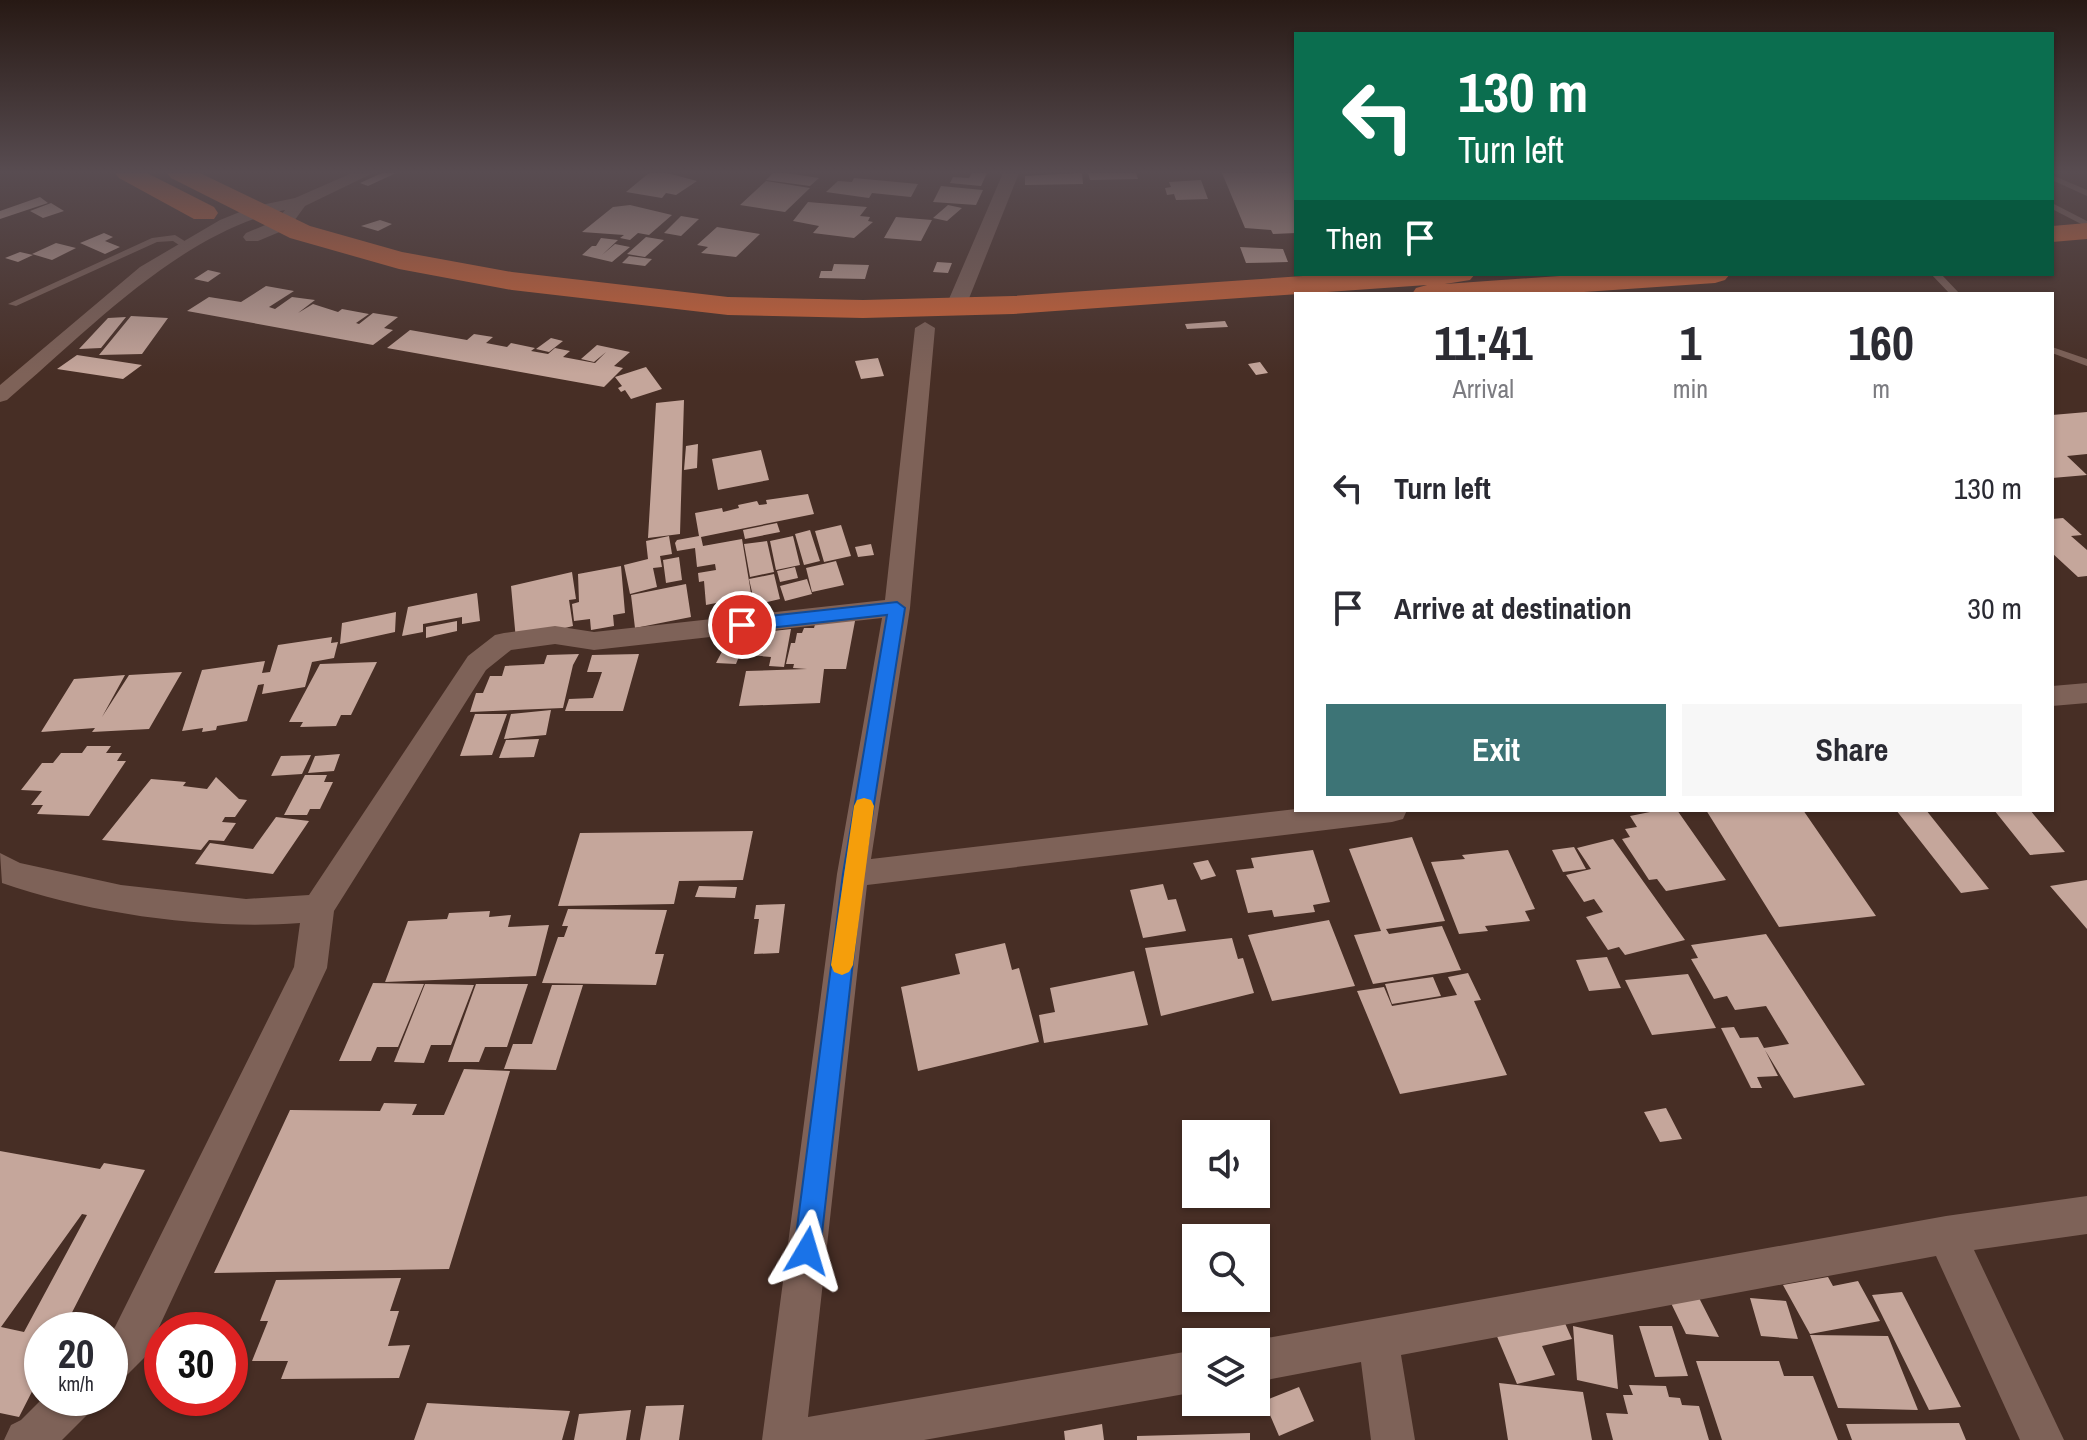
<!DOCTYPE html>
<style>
body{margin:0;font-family:"Archivo Narrow",sans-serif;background:#f7f7f7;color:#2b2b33;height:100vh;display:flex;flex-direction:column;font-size:30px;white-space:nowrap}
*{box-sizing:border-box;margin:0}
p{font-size:26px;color:#7c7c81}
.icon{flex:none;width:44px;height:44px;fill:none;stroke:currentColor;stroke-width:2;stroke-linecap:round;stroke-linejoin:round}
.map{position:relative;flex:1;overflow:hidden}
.side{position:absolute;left:1294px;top:292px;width:760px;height:520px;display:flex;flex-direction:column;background:#fff;border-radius:0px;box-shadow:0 2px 6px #0004}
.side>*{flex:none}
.hud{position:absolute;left:1294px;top:32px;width:760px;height:244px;border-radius:0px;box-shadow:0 2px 6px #0004;background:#0b6e4f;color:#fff;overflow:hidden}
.buttons{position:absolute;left:1182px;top:1120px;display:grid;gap:16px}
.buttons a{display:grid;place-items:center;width:88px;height:88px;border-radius:0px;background:#fff;box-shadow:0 2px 6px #0004;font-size:40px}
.speed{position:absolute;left:24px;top:1312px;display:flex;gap:16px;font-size:40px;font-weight:700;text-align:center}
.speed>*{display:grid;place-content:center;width:104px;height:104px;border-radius:50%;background:#fff;box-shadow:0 2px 6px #0004;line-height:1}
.speed small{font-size:20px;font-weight:400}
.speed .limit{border:12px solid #d22;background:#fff;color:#111}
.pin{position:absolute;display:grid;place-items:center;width:68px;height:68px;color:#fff;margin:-34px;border:4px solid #fff;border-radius:50%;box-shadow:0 2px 8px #0007}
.me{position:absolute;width:88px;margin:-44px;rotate:7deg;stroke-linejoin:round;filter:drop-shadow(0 0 6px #0008)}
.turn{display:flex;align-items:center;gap:28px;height:168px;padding:0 32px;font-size:36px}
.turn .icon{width:104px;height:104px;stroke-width:2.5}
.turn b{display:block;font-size:56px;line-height:68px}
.then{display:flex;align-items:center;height:76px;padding:0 32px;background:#0003;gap:16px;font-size:30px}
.eta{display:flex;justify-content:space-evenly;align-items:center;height:136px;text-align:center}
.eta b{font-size:48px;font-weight:700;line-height:56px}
.primary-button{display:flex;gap:16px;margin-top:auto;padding:16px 32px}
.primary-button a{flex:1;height:92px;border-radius:0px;background:#3d7476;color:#fff;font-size:32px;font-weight:700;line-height:92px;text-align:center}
.primary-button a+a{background:#f7f7f7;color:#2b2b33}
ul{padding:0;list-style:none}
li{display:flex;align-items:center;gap:24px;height:120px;padding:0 32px}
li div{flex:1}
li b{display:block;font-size:30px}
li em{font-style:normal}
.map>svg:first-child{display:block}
</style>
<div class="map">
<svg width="2087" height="1440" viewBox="0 0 2087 1440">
<rect width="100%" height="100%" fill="#472e25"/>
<!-- building -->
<path fill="#c5a69b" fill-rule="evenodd" d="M382,173h14l-28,13 -8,-3z
M649,173h18l30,8 -21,14 -10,-2 -4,5 -36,-6z
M773,173h13l33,5 -9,8 -44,-6z
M972,173h15l-6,13 -31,-3 3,-6 16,1z
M1077,173h5l1,11 -58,1v-9z
M1088,173h48l2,6 -48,1z
M1222,173h74v60l-23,1 -2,-4 -26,-2z
M854,178l64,6 -7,13 -39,-4 -3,5 -43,-6 12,-11 14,1z
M1201,180l7,19 -32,1 -2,-6 -7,1 -2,-7 6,-1 -2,-5z
M766,181l44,7 -25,24 -45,-7z
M941,186l42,4 -7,15 -43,-3z
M40,197l8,6 -48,16v-8z
M808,202l59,5 -7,9 10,1 -2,4 5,1 -19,16 -41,-5 6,-7 -26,-5z
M51,203l13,8 -21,7 -13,-7z
M630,205l42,10 -23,20 -11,-2 -8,7 -10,-2 4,-3 -42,-3 31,-25z
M948,205l14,3 -15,13 -14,-3z
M681,216l18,3 -18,17 -17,-3z
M896,217l36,3 -11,21 -37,-3z
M380,220l12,4 -14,7 -17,-5z
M717,227l43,7 -24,23 -35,-4 7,-6 -11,-2z
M104,233l9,4 -8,4 15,6 -15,7 -25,-11z
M646,237l18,3 -19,17 -18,-3z
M601,238l17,2 -16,15 13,-11 15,3 -18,15 -30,-7 10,-9h4z
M56,243l20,5 -24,12 -20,-6z
M1240,247l43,2 5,13 -42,1z
M20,252l13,3 -15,7 -13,-4z
M629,256l23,3 -7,7 -23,-3z
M937,262l15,1 -4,10 -15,-1z
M834,264l35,1 -4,14 -46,-1 2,-7h11z
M208,270l13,3 -13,9 -14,-3z
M266,286l28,5 -25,16 6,2 17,-12 23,3 -17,13 15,-9 25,8 4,-3 27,5 -13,9 3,1 14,-11 25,4 -14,11 9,2 -20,15 -186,-34 22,-14 32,5z
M131,316l37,2 -26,36 -43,1z
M126,317l-25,31 -22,1 29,-31z
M1225,321l3,6 -41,2 -2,-5z
M410,330l57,10 7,-6 19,3 -7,6 21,4 4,-4 24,5 -4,3 17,3 7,-6 15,3 -7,6 32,6 11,-11 -12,10 -13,-3 16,-14 33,7 -16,14 9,2 -19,19 -217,-39z
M551,338l12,3 -14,11 -13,-3z
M77,355l65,10 -19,14 -66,-10z
M878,358l6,18 -23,3 -6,-18z
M1260,362l8,11 -12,2 -8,-11z
M646,367l16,22 -31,10 -6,-9 -4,2 -3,-4 4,-2 -7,-9z
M684,400l-4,134 -32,4 8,-135z
M2087,412v42l-20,2 20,19 -35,3v-63z
M698,444l-1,24 -13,2 2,-24z
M761,450l8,30 -51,10 -6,-31z
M808,494l6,20 -113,23 2,9 39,-7 11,66 -36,7 -1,-9 -10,2 -2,-24 -5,1 -1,-9 18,-3 -1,-6 -18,3 -2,-19 -18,3 -2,-8 2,-3 22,-4 -4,-23 27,-5 1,4 16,-4 -1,-3 19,-4 2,4 8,-1 -1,-4z
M2063,518l19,17 -11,1 16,14v26l-9,1 -26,-24v-34z
M777,523l3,9 -35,7 -2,-9z
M841,525l10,31 -27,6 -9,-31z
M810,530l10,31 -16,4 -9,-31z
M669,536l3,18 -12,2 2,11 -9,1 4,19 -27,7 -6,-29 24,-6 -2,-18z
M793,536l7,29 -24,5 -6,-29z
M767,541l7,31 -24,5 -6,-33z
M871,544l3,11 -16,2 -3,-10z
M679,557l3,23 -16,3 -3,-23z
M836,561l8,24 -32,7 -6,-24z
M621,566l4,47 -12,2 1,11 -23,4 -1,-11 -16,2 -2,-17 7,-2 -1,-28z
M795,567l3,11 -18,4 -3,-11z
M572,572l4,27 -7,1 4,26 -57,14 -5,-54z
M774,574l6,25 -25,6 -6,-26z
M807,579l5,15 -27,7 -5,-15z
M686,584l5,33 -56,11 -4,-33z
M477,593l3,28 -18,3v-7l-39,7v8l-21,4 6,-29z
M396,612l-1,20 -55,12 2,-21z
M457,621v10l-31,7v-11z
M816,621h39l-9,48h-22l-4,34 -81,3 7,-35 61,-2 -14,-1 1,-4h-8l5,-21h4l2,-10h5l2,-5h10z
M791,629l-7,38 -15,-1 2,-9 -31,-3 -4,10 -20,-1 14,-27z
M332,637l-1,6 7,-1 -4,16 -22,4 -7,25 -43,7 2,-10 -6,1 -11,36 -30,5 -1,4 -14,2 1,-4 -21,3 20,-61 63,-9 -3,12 8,-1 8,-27z
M579,654l-6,11 -10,43 -93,4 6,-19h7l7,-17h12l3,-10 39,-2 3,-9z
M639,654l-16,57h-58l4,-12 24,-1 9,-26h-15l5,-17z
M377,662l-26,53h-10l-5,11 -36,1 3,-5h-14l31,-58z
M182,672l-33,57 -57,3 3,-4 -54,4 33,-53 51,-4 -23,42 27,-42z
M551,710l-5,25 -42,4 7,-25z
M475,714h32l-15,41 -32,1z
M539,739l-5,18 -35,1 7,-18z
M87,746h24l-5,7h16l-5,8h9l-37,55 -52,-2 6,-9h-12l11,-14 -21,-1 21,-27h11l8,-10h21z
M340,754l-6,17 -26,2 7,-17z
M311,755l-9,19 -31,2 10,-20z
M305,775h22l-3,7h9l-13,27h-10l-3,6h-23z
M216,777l23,22 8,1 -12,17h-10l-3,5 14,1 -12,18 -15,-1 -8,10 -99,-10 49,-61 35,3 -3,4 24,3z
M1649,810h28l49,70 -60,11 -9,-12 -8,1 -27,-41 8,-2 -5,-8 12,-2 -7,-11 20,-4z
M1706,810h97l73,106 -97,11z
M1896,810h30l63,79 -28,4z
M1994,810h36l35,42 -35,3z
M276,817l33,4 -36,53 -78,-10 15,-21 43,6z
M753,831l-10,49 -64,1 -5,23 -116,2 22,-73z
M1412,837l33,84 -59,8 3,5 53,-8 19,44 -88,14 -19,-49 27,-4 -32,-82z
M1613,839l72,101 -60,15 -6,-8 -11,3 -22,-33 17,-5 -9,-13 -10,3 -18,-27 25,-6 -14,-21z
M1574,847l12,22 -23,3 -11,-22z
M1313,850l17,52 -17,3 2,7 -41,5 -2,-7 -24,3 -12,-43 18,-2 -3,-10z
M1508,850l27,59 -10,2 5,10 -45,5 3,5 -29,3 -28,-72 34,-3 -3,-4z
M1208,860l8,16 -15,4 -8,-17z
M2087,880v49l-37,-43z
M1163,884l5,16 8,-1 10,32 -43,7 -13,-48z
M699,886l38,1 -2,11 -40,-1z
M785,904l-6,49 -25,1 5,-35h-5l2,-14z
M568,909l99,1 -12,44h9l-8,31 -114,-2 16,-46h6l4,-11h-6z
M490,911l-1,6 22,-2 -3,12 41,-2 -13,51 -151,6 23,-61 39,-2 2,-6z
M1329,920l26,66 -83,15 -24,-66z
M1766,934l99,151 -71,13 -29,-48 13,26 -21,1 5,11h-11l-30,-60 13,-1 6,11 18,-1 6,11 25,-4 -23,-38 -31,4 -8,-14 -13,3 -23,-40 7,-1 -7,-13z
M1232,938l6,21 5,-1 11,35 -93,23 -16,-68z
M1005,943l7,27 7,-2 20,74 -121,29 -17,-84 59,-13 -5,-20z
M1607,957l14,31 -32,3 -13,-31z
M1134,971l14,54 -104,18 -5,-28 16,-3 -5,-24z
M1468,973l13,27 -7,1 33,74 -107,19 -43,-103 27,-4 8,19 65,-11 -9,-18z
M1688,974l28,54 -64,7 -27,-55z
M1433,977l8,19 -49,8 -7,-20z
M373,983l51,1 -26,63h-21l-6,14h-32z
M425,984l49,1 -23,60h-20l-7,18 -30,-1z
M476,984h52l-21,63h-22l-6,15h-31z
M552,985h31l-27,85 -52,-1 9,-25h19z
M464,1069l46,2 -61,198 -235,4 76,-163 90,1 4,-8 33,1 -5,11h32z
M1666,1108l16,31 -22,3 -16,-30z
M0,1151l100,18 4,-6 41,7 -82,160h-21v42l-23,45 -19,-4zM82,1214l5,1 -63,117 -23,-5z
M1828,1277l5,9 25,-5 22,40 -70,13 -27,-49z
M401,1278l-11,33h9l-11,35 22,-1 -11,33 -118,1 7,-18h-36l16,-40h-8l16,-41z
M1902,1292l59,115 -32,3 -57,-115z
M1697,1294l22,43 -33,-3 -17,-35z
M1750,1298l36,3 12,38 -37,-3z
M1560,1312l12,27 -30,7 13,29 -38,9 -24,-57z
M1573,1326l40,9 5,54 -41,-9z
M1639,1326h33l16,50 -33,1z
M1810,1335l78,1 30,74 -80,-2z
M1696,1361h83l5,15h29l25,64h-116z
M1499,1383l84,9 9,48h-84z
M1629,1385l37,1 3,11 11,1 2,7 17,1 10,34h-96l-7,-27 22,1 -5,-19h10z
M1299,1387l15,34 -35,15 -15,-35z
M427,1403l143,8 -8,29h-148z
M684,1405l-5,35h-39l6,-34z
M631,1410l-5,30h-52l5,-26z
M1959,1423l7,17h-114l-6,-16z
M1102,1424l2,16h-39l-1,-9z
M1250,1433v7h-113v-4z"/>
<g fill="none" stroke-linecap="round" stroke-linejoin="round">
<!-- service -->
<path fill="#7e6258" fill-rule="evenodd" d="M2052,175l35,15v6l-35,-16z
M2052,203l35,18v6l-35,-18z
M175,235l16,10v4h-6l-12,-8 -16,1 -141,64 -8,-2 144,-66z
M1931,274h10l19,20h-10z
M2052,347l35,12v7l-35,-13z"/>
<!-- minor -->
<path fill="#7e6258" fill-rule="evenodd" d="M352,173h21l-68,33 -16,22 -31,13h-12l-3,-4 3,-4 31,-13 8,-10c-106,23 -198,122 -278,190l-7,2v-17l140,-118 80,-47 32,-13 43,-9z
M1003,173h16l-53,133 -10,6 -7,-2 -3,-4z
M925,322l10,6 -25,280 -39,251 425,-50 111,1 -4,9 -11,3 -525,63 -59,532 388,-67v42l-272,48h-162l75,-566 45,-256 -288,32 -39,-6 -44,6 -25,20 -152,241 -7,57 -182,389 -20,20 -15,6v-50l5,-6 179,-360 6,-44c-93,7 -209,-9 -298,-40l-2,-30 20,10 101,22 125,14 63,-4 159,-239 27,-21 9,-2 51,-7 39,6 291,-32 30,-272z
M2087,683v20l-35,3v-20z
M2087,1196v38l-113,16 90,190h-44l-84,-184 -535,99 14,85h-44l-10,-78 -105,20v-40h-4l4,-2 690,-124z
M43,1398h52l-6,15 -27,27h-58l7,-15 10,-5z"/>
<!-- trunk -->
<path fill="#d36436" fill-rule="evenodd" d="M115,173h32l67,34 4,6 -4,6h-20l-75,-41z
M167,173h33l110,53 92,26 110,20 216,25 135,3 150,-4 319,-22h143l-5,6 -25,4 143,-10h142l-5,6 -10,3 -160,11h-143l4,-6 11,-3 -414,29 -150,4 -135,-3 -216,-25 -113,-21 -109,-31 -119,-60z
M2087,223v16l-35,3v-16z"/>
</g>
<!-- sky -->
<linearGradient id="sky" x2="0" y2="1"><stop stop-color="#271914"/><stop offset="0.46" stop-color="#584c51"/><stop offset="1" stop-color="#584c51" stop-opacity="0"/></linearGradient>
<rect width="2087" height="374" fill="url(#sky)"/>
<!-- route -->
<path fill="#1a73e8" stroke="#114b97" stroke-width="2" d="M897,602l8,6 -42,266 -43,377 -4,9 -9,4 -9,-4 -4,-9 49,-377 44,-259 -145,16 -8,-6 8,-6z"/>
<!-- slow -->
<path fill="#f59e0b" d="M864,798l7,2 3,6 -21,159 -4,7 -7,3 -8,-3 -3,-7 23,-159 3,-6z"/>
</svg>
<div class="buttons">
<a><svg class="icon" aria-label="sound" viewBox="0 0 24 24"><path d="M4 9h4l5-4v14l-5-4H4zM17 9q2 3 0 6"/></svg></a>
<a><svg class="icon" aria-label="search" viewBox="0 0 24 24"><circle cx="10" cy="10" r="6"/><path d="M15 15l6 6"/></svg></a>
<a><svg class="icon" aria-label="layers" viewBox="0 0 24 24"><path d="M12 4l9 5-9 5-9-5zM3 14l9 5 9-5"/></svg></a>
</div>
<div class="speed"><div>20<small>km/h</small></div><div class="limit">30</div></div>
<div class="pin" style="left:742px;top:625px;background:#d93025"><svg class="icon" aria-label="arrive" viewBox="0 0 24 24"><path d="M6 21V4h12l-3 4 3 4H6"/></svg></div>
<svg class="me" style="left:807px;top:1251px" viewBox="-20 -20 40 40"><path d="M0-17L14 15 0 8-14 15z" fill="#1a73e8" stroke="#fff" stroke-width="4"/></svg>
<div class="hud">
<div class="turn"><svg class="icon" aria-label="left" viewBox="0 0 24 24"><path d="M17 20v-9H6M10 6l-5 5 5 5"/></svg><div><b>130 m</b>Turn left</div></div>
<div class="then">Then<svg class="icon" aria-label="arrive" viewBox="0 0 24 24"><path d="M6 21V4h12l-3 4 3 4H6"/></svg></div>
</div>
<section class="side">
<div class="eta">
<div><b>11:41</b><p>Arrival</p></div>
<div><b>1</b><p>min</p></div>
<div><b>160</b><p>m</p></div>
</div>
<ul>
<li><svg class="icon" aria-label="left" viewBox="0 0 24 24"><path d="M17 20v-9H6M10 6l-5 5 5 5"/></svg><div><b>Turn left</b></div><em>130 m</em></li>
<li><svg class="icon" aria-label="arrive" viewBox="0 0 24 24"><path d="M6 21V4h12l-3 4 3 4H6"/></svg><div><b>Arrive at destination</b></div><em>30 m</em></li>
</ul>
<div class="primary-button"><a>Exit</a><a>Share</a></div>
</section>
</div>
